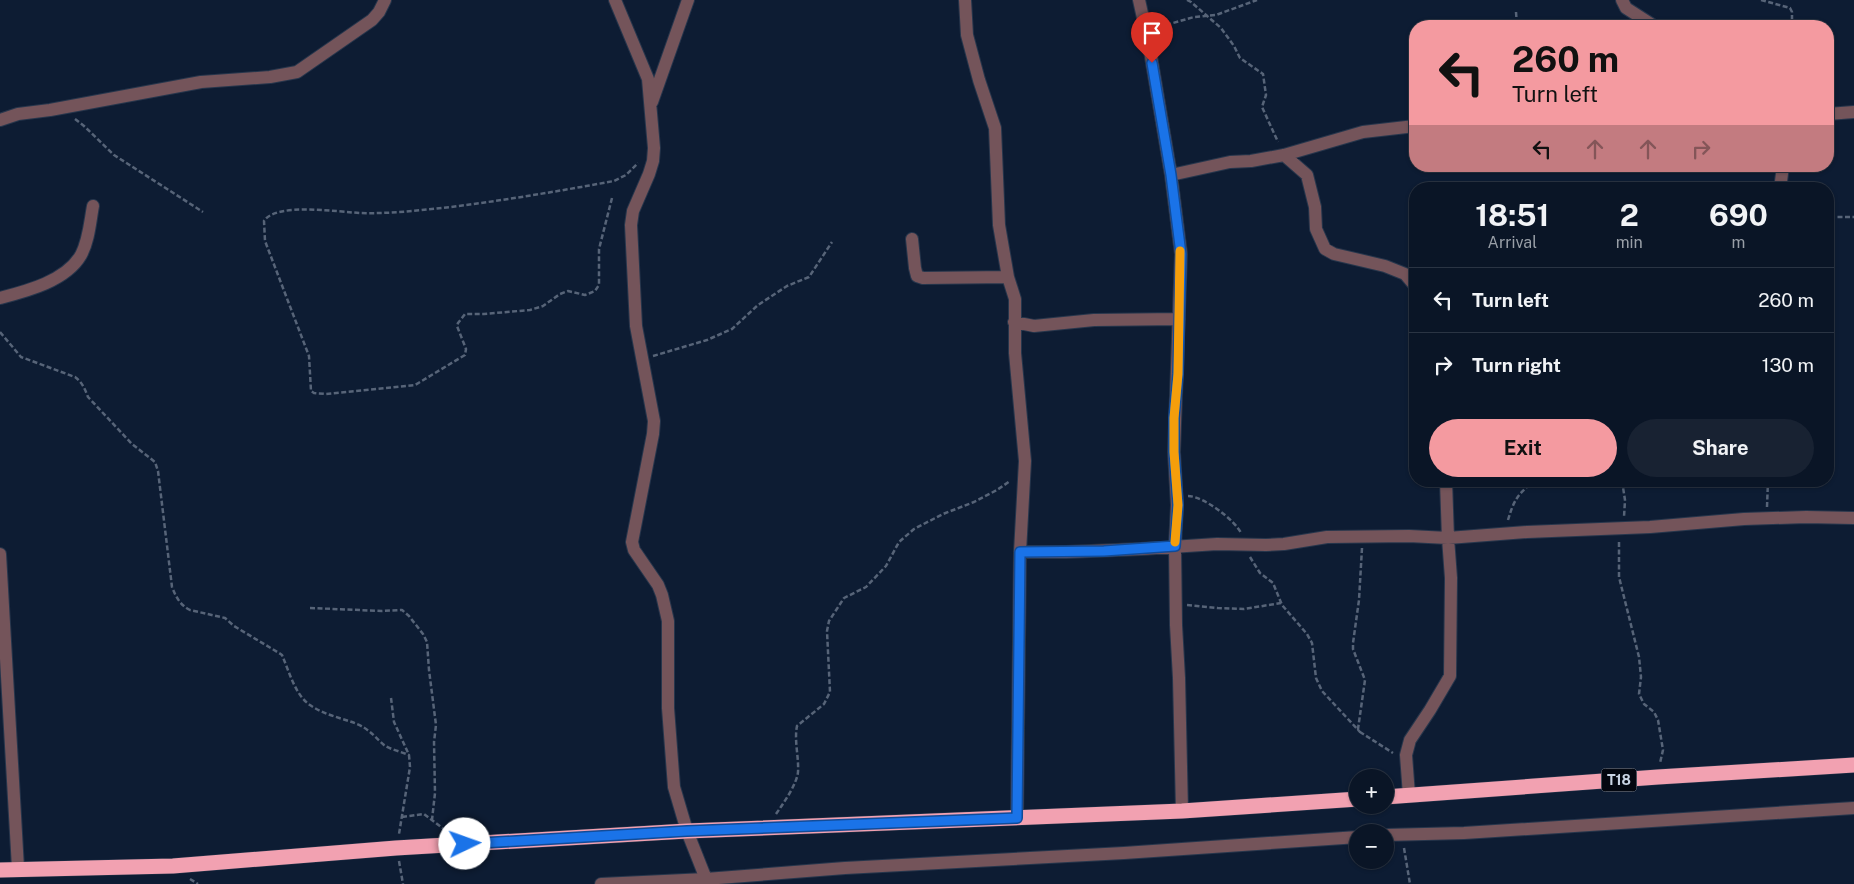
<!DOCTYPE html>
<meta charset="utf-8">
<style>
body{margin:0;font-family:"Public Sans",sans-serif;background:#182232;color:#f1f3f6;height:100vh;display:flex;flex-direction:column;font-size:19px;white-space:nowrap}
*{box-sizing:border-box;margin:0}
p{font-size:16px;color:#999fa7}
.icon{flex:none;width:28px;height:28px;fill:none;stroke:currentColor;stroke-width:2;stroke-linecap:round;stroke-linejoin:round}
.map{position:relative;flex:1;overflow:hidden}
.side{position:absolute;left:1409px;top:182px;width:425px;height:305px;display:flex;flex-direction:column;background:#0a1526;border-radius:20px;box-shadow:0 1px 4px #0004,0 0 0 1px #2a3443}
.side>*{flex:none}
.banner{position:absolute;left:1409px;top:20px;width:425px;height:152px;border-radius:20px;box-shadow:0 1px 4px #0004,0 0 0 1px #2a3443;background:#f49aa0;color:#111;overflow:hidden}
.controls{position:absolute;left:1349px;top:769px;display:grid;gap:10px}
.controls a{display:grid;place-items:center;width:45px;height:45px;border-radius:50%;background:#0a1526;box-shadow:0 1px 4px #0004,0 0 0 1px #2a3443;font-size:25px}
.pin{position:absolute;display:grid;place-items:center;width:42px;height:42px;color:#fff;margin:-51px -21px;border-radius:50% 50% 50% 0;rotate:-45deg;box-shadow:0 0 5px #0007}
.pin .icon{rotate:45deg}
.me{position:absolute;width:55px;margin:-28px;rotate:87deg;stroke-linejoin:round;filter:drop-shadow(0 0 4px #0008)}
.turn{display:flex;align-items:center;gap:18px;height:105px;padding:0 20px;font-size:22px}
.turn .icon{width:65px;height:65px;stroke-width:2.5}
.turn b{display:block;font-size:35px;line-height:42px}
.lanes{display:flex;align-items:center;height:48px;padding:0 20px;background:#0003;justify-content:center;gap:25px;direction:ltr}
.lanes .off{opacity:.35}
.eta{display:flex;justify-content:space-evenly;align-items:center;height:85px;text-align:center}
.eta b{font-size:30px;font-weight:700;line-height:35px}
.button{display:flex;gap:10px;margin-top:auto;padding:10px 20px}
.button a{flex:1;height:58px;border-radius:30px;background:#f49aa0;color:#111;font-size:20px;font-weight:700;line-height:58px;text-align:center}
.button a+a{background:#182232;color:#f1f3f6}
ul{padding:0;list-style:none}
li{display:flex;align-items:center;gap:15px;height:65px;padding:0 20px;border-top:1px solid #2a3443}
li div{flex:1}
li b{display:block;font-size:19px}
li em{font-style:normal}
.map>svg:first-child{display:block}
</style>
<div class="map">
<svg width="1854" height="884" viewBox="0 0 1854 884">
<rect width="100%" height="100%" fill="#0d1c33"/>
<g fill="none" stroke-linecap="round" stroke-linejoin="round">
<defs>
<path id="minor" d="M615,0l33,79 6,69 -1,13 -4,13 -16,37 -2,14 5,101 18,95 -1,13 -21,108 2,8 24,35 4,10 6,26v87l6,79 13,44 21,53
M965,0l2,35 12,45 16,48 4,97 9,52 7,22v54l10,108 -5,91 -3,266
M1139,0l10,45 22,130 10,79 -7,198 3,53 -2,41 1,79 3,53 3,133
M1622,0l4,8 28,18
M652,102l36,-102
M1828,114l26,-2
M0,120l18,-6 32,-4 151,-28 69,-5 27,-5 75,-52 7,-8 6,-12
M1284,155l23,20 8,32 1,22 9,20 9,5 51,12 20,8 10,12
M1171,175l59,-13 21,-1 33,-6 79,-23 52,-6
M1780,189l3,-23
M912,239l3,29 2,8 6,2 85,-1
M0,298c27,-7 66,-17 81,-43 8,-15 9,-33 12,-49
M1014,322l20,4 60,-6 85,-1
M1020,552h46l75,-3 76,-5 49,1 18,-1 43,-7 82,-1 39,2 79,-6 123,-5 94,-8 62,-2 48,1
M0,554l18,314
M1409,795l-3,-40 4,-15 20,-30 20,-34 1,-98 -3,-40 -2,-57
M1385,835l79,-2 390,-25
M601,884l105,-5 139,-11 279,-15 234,-16"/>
<path id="highway" d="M1385,797l273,-20 196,-12
M0,870l173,-4 223,-18 291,-17 495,-20 176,-12"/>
</defs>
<!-- minor casing -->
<use href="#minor" stroke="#27364c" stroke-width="14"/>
<!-- highway casing -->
<use href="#highway" stroke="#27364c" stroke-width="16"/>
<!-- path -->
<path stroke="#576478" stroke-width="2.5" stroke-dasharray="5 2.5" stroke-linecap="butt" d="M1187,0l4,2 30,26 13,18 6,12 23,16 3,21 -4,12 16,35
M1761,0l29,8 2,4v14
M1516,12l1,14
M1159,27l35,-10 22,-2 41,-15
M75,119l9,7 30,29 89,57
M612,198l-13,51v36l-4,6 -10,4 -17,-4 -8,3 -17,12 -13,4 -46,4h-19l-7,9 -1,3 9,23 -1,6 -50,30 -89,9 -12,-1 -3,-2 -2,-35 -44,-115 -1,-20c12,-19 75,-9 96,-8 31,1 61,-3 91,-6 55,-7 109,-16 163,-26l12,-6 12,-12
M1830,217h24
M0,332l21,25 54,20c7,5 10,12 13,20l44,47 23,18 3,9 14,116c4,10 8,18 18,23l35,8 9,8 45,27 3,2c7,16 13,40 28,50 14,10 32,13 47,19 12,5 18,13 27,21 5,4 18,7 25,10
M653,356l54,-16 25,-11 26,-24 29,-19 22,-9 23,-35
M1622,481l3,19 -1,17
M1188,496c15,0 47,24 53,37
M1767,507l1,-26
M1508,520c6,-20 9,-25 26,-39
M1619,542v35l20,80 2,20 -2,17 5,10 10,8 4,8 5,30 -3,13
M1362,548l-3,52 -6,43v6l12,31 -7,49 2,3 33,21
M1250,557l10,16 13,10 9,22 25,29 5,9 4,35 6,13 38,41
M1187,605l31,3 26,1 37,-6
M310,608l72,3 20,-1 7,6 14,18 4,8 2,28 7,55 -2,17 1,51 -3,27
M391,698l3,24 15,33 1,12 -11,67
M776,814c7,-10 21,-30 22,-42 1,-15 -4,-31 -1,-46l27,-22 6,-12 -3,-61 2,-10 15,-23 22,-11 20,-21 13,-24 15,-13 29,-15 31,-12 23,-12 13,-9
M402,817l22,-3 21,16
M1404,848l6,36
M399,861l4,23
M190,879l8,5"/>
<!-- minor -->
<use href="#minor" stroke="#74545a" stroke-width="12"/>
<!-- highway -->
<use href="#highway" stroke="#f2a1b1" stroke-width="15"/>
</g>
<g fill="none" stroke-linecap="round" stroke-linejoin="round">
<defs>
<path id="route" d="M465,844l222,-13 330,-13 3,-266 84,-1 71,-5 3,-41 -4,-53v-34l4,-44 3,-120 -10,-79 -19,-112"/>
</defs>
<!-- route casing -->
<use href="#route" stroke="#114b97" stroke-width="12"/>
<!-- route -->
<use href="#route" stroke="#1a73e8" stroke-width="9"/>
<!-- slow -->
<path stroke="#f59e0b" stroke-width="9" d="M1175,542l3,-37 -4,-53v-34l4,-44 2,-123"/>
</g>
<g text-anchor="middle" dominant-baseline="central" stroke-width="5" stroke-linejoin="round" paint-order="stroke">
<!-- shield labels -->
<rect fill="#030710" stroke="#8e97a5" stroke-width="1" x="1601.5" y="768.5" width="35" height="23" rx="4"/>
<g font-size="14" font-weight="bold" fill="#cad5e5">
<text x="1619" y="780">T18</text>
</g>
</g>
</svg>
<div class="controls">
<a>+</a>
<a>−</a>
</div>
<div class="pin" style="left:1152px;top:63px;background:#d93025"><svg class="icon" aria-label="arrive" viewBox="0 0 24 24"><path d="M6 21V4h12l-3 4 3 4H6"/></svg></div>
<svg class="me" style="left:465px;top:844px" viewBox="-20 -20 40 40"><circle r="19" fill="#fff"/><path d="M0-13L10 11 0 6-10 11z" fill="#1a73e8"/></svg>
<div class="banner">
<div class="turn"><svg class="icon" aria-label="left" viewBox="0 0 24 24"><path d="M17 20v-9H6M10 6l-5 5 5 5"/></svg><div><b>260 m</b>Turn left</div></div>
<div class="lanes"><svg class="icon" aria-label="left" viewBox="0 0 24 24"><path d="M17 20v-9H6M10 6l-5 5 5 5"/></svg><svg class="icon off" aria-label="ahead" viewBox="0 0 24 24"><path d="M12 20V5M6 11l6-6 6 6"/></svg><svg class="icon off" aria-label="ahead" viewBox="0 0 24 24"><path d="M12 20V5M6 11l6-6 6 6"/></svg><svg class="icon off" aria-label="right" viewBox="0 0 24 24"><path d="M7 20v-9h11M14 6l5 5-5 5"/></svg></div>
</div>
<section class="side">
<div class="eta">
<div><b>18:51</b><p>Arrival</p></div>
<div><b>2</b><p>min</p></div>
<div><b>690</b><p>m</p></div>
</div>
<ul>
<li><svg class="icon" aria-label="left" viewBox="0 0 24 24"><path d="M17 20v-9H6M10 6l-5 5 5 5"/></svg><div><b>Turn left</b></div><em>260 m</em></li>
<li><svg class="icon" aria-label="right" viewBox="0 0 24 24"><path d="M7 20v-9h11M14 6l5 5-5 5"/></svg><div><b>Turn right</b></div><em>130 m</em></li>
</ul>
<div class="button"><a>Exit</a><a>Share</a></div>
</section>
</div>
